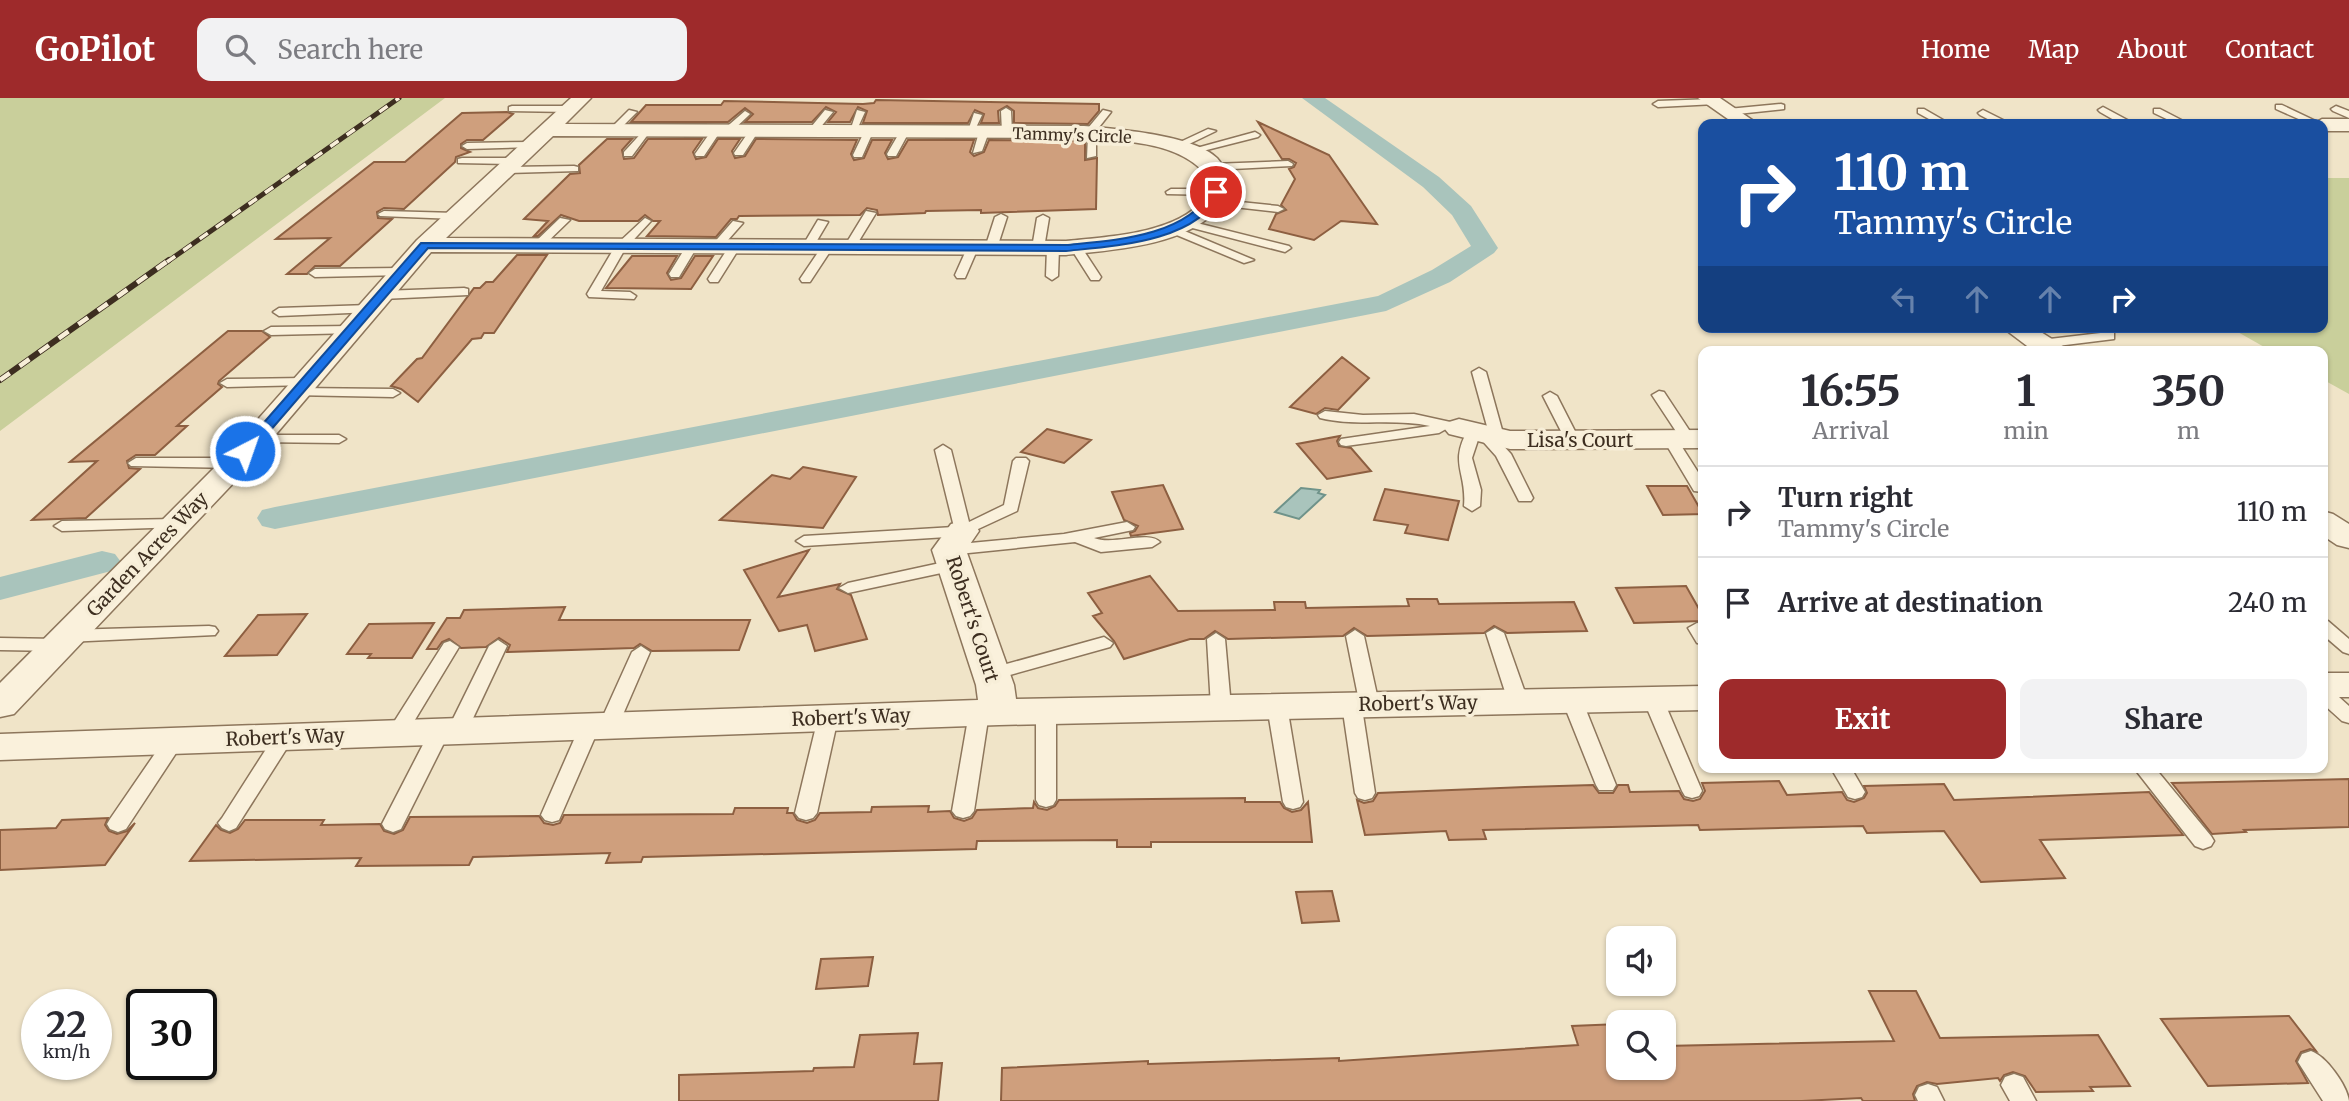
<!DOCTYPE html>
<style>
body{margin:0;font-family:Merriweather,serif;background:#f2f2f3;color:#2b2b33;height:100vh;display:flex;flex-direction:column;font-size:26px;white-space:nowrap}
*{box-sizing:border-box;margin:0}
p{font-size:23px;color:#7c7c81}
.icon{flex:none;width:38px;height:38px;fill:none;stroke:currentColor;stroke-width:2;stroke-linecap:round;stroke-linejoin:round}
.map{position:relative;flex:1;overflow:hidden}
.drawer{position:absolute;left:1698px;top:248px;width:630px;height:427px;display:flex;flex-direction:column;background:#fff;border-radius:14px;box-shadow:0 2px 5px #0004}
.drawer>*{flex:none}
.top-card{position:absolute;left:1698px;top:21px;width:630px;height:214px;border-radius:14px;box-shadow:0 2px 5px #0004;background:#1a4fa0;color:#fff;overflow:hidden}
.tools{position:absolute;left:1606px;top:828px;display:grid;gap:14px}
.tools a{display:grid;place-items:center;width:70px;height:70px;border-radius:14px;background:#fff;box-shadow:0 2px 5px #0004;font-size:35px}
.speed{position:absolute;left:21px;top:891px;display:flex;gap:14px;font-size:35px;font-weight:700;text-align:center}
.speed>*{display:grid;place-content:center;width:91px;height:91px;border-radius:50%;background:#fff;box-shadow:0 2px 5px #0004;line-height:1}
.speed small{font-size:18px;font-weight:400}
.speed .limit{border:4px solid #111;border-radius:10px;background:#fff;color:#111}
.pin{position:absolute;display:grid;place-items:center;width:60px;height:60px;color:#fff;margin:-30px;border:4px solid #fff;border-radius:50%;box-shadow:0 2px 7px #0007}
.me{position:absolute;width:77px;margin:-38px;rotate:41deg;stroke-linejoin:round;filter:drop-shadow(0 0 5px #0008)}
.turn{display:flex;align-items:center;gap:24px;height:147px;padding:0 21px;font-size:32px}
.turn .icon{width:91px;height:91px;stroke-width:2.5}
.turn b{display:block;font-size:49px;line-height:60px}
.lanes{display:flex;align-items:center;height:66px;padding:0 21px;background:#0003;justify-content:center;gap:35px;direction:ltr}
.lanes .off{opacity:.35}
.eta{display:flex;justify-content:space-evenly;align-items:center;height:119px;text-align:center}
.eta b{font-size:42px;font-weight:700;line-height:49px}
.button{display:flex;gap:14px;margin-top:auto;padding:14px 21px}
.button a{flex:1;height:80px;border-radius:14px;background:#9e2a2b;color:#fff;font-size:28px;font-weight:700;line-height:80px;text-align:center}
.button a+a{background:#f2f2f3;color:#2b2b33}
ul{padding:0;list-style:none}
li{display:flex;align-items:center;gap:21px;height:91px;padding:0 21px;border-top:2px solid #e1e1e2}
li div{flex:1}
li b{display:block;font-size:26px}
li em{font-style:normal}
header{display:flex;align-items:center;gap:42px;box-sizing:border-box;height:98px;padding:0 35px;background:#9e2a2b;color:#fff}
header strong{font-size:33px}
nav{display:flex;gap:38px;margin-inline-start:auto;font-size:24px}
.search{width:490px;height:63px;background:#f2f2f3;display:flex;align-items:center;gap:18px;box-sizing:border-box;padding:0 24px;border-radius:14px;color:#7c7c81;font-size:26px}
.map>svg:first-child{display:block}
</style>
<header>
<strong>GoPilot</strong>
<div class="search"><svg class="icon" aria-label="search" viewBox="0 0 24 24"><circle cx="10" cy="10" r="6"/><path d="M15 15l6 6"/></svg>Search here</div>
<nav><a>Home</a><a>Map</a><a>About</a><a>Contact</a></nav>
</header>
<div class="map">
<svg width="2349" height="1003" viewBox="0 0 2349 1003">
<rect width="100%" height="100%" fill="#f0e4c8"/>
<!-- green -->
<path fill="#c9cf9b" d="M0,0h445l-445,333z
M2322,80h27v216l-27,-15v-27h-49l-44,-25h93z"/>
<!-- water -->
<path fill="#a9c4bc" stroke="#6f938a" stroke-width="2" d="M1301,390l19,2 -2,3 7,2 -26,24 -24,-7z"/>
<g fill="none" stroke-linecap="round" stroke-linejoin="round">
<!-- canal -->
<path fill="#a9c4bc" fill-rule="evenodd" d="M1302,0h23l114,79 32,29 27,42 -4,5 -44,29 -64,29 -1111,218 -13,-3 -5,-8 5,-8 13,-3 1103,-211 54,-26 39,-24 -19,-31 -29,-28z
M102,453l13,3 6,8 -6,8 -115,30v-23z"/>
</g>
<!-- building -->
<path fill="#cf9f7d" stroke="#8d5f41" stroke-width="2" d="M876,2l223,4v7l-11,13 -74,-1v-12l-7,-5 -9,5 1,12h-18l3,-9 -9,-4 -7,13h-105l4,-12 -9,-4 -8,15h-22l8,-10 -10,-5 -14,15h-67l8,-8 -8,-6 -17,14h-97l15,-17h75l3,-4 139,3 11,-1z
M507,14l6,2 -30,26h-16l-6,4v4l9,4 -14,5 -1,5 -51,47 -20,-1 -7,4 1,6 14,1 -52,47h-25l-8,8h-20l43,-36 -54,1 98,-77h31l57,-49z
M1258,24l71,33 48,69 -36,-3 -27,19 -45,-11 7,-15 10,-4 -5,-5 14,-26 -6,-10 5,-2 2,-4 -7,-4h-7z
M607,41h25l-10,11 2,9 10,-1 14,-19h54l-9,13 3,7 10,-2 12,-18h22l-8,12 3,7 10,-2 11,-17 101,1 -6,14 3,6 10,-2 8,-18h20l-7,13 3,6 10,-2 10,-17h66l-4,12 4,4 10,-4 5,-12 96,1v19l12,-2 -1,51 -115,4v-3l-55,1 -1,2 -47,2 -1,-5 -10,-2 -7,7 -121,1 -2,3h-6l-15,18 -69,-1 13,-15h-7l-8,-6 -7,6h-59l-18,-6 -23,21h-4l14,-15 -24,-2 46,-45 10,-1 -1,-8z
M517,157h30l-53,78h-10l-3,5 -9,1 -54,63 -17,-13 -10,-3 26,-27 5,-1 52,-70h6l6,-6h7z
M632,158h45l-10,17 4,7 10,-2 14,-22h18l-22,33 -85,-1z
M228,233h34l8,6 -51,44 -1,3 4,3 -45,39h10l-32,29h-19l-9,6 2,7 11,1 -54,49 -54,2 65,-59 -27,1z
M1342,259l27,21 -31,32 -13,-2 -9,6 -26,-7z
M1047,331l44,11 -27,23 -43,-11z
M1340,338l-3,5 2,5 12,2 20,23 -44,8 -30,-35z
M803,369l53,10 -33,51 -103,-8 52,-45 18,4z
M1163,387l20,44 -52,7 -1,-3 5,-2 3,-5 -14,-6 -12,-28z
M1647,388h40l16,28 -40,1z
M1385,391l74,12 -11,39 -43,-7 3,-8 -34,-5z
M809,452l-31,47 62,-13 -3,5 14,6 16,44 -52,12 -8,-26 -28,6 -35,-61z
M1150,478l28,35 97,-1 -1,-8h31l1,6 103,-2 -2,-7h30l2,5 135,-2 13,29 -80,2 -13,-7 -10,7 -117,3 -13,-8 -11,8 -115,3 -13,-8 -11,8h-14l-66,20 -10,-18 -21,-25 9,-3 -14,-20z
M1686,488l17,30v5l-69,2 -18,-35z
M565,509l-6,13h191l-11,30 -87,1 -12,-7 -6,4 -127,4 3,-7 -11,-7 -13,9 -25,1 -12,-9 -7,3 -5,7h-10l20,-31h13l4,-8z
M307,516l-30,41 -52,1 33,-41z
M434,525l-22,35h-44l3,-4h-24l22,-30z
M2349,681v48l-105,3 2,2 -34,2 -40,-51z
M1779,683l8,14 55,-3 5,8 7,2 10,-4 3,-5 -3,-7 80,-2 10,16 195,-8 34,43 -143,5 25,38 -84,4 -37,-51 -77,2 -4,-7 -163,4 -2,-5 -215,5 3,9 -37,1 -3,-9 -81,4 -8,-35 7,3 9,-2 5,-8 147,-6 68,-2 6,8h14l5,-8h10l2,7 49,-1 5,8 9,2 7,-2 5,-8 -3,-8z
M1245,700v4h35l4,6 8,4 9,-2 7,-8 4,40h-161v5h-34v-7l-140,1 -1,8 -333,8 -2,5 -35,1 4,-10 -137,4 -4,8 -113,1 5,-8 -171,3 26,-36 5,5 9,3 8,-4 7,-9h79l-3,5 59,-1 4,7 10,3 9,-4 7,-13 129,-1 5,7 9,2 7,-2 4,-8 169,-1 2,-6h53l-1,5h6l4,7 10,3 8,-3 5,-7 51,-1 1,-5 57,-1 -1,6 22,-1 4,7 10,3 8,-3 5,-8 56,-2 1,-6 4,6 9,2 8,-4 4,-6z
M108,720l-3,7 4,6 8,3 10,-3 8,-8 -30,42 -105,5v-40l56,-2 6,-8z
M1332,793l7,30 -37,2 -6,-31z
M873,859l-5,29 -52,3 5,-30z
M1869,893h47l24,47 158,-3 32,51 -40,1 3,4 -57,1 -11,-16 -12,-4 -9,3 -4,6 -2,-3 -61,6 -10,-2 -10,4 -4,8 2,7h-52l-2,-3 -59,3h-801l1,-33 146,-7v3l191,-6v3l239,-16 -6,-19 47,-2v44h45v-22l230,-5z
M2289,918l27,35 -6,-2 -9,3 -5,9 12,22 -100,3 -47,-67z
M918,935l-4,31 28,-1 -4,38h-259v-26l134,-4 1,-3 40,-1 6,-32z"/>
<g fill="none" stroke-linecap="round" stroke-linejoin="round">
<defs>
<path id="service" d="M1713,1l5,3 -2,2 -58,3 -5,-3 5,-3z
M1781,6l3,1v4l-56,6 -5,-3 5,-3z
M2276,7h6l40,19h-12l-34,-15z
M512,8h58l5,3 -5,3 -61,-1v-4z
M2336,8l13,5v7l-16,-7 -2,-2z
M2103,9l28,15 2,2h-12l-21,-12 -2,-2z
M1006,10l5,3 1,21 -5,3 -5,-3 -1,-21z
M1918,11h6l26,15h-12l-20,-11z
M2154,11h6l29,15h-12l-23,-11z
M629,12l8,2 -21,21h-6v-4z
M825,12l8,2 -18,22h-6l-2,-2z
M857,12l8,2 -10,22h-6z
M1103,12l8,2 -15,19v25l-9,2 1,-22 -4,-3z
M1983,12l24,12 2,2h-12l-17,-9 -2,-2z
M745,13l5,3 -2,2 -19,18h-6v-4z
M974,15l8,2 -9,19h-6z
M646,30l3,1v4l-17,23h-8v-4z
M984,31l5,3 -7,19 -9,2 6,-21z
M1208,31l8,2 -31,15 -9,-2z
M712,32l8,2 -16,24h-8l-1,-2z
M750,32l8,2 -15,23h-8l-1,-2z
M865,32l8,2 -11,25h-8l-1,-2z
M901,32l8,2 -13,24h-8l-1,-2z
M1255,34l5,3 -2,2 -71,18 -5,-3z
M532,44l4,1v4l-69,2 -5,-3 5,-3z
M462,60h53l5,3 -5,3 -57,-1v-4z
M1288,63l5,3 -1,2 -79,4 -5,-3 5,-3z
M574,68l4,1v4l-73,2 -5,-3 5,-3z
M1171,91h45l5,3 -5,3 -49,-1 -1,-2z
M1211,101l67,7 6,3 -6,3 -71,-8v-4z
M384,113l72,2 6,3 -6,3 -76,-3 -2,-2z
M866,113l10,2 -22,36h-8l-2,-2z
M1001,116l6,3 -10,31 -10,2 -2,-2 10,-31z
M1043,117l6,3 -5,30 -6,4 -6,-4 5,-30z
M560,120l10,2 -30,29h-8v-4z
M645,120l6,3 -26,28 -24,42 29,1 6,4 -2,3 -45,-2 -2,-3 29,-49z
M818,122l10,2 -16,27h-8l-2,-2z
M1185,122l104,26 2,2 -6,4 -104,-27 -2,-2z
M733,123l10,2 -23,26h-8v-4z
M1167,129h8l79,33 -10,3 -77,-32z
M1053,146l6,4 -1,28 -6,4 -6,-4 1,-28z
M687,147l10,2 -18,30h-8l-2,-3z
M730,147l10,2 -22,35h-8l-2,-3z
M823,147l10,2 -23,35h-8l-2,-3z
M1072,147h8l21,32 -2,3h-8l-21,-33z
M968,148l10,2 -13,30h-8l-2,-3z
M401,170l6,4 -2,3 -90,2 -6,-4 6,-4z
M464,190l4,1v6l-86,4 -6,-4 6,-4z
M369,207l4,1v6l-94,4 -6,-4 6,-4z
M351,228l5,1v6l-85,2 -7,-4 7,-4z
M2109,234l5,1v6l-73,9 -7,-4 7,-4z
M1479,270l7,4 18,65 -5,4 12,13 22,44 -2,3h-12l-23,-45 -17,-19 -7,21 9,32 -1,16 -8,5 -8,-5c3,-35 -16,-42 5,-78l19,2 -16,-58z
M305,280l7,4 -2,3 -83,2 -7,-4 7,-4z
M297,290l96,1 7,4 -7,4 -101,-2v-6z
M1659,293l5,1 31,47 -2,3h-10l-2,-3 -29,-44z
M1550,294l7,4 23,45 -2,3h-10l-2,-3 -23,-45z
M1325,313l38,4 51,-1 50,11 2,3 -7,4 -13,-3 -7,4 -93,13 -5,-1 -2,-3 2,-3 89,-13c-36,-8 -74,1 -110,-8l-2,-3z
M256,337h83l7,4 -7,4 -88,-1 -2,-3 2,-3z
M1670,337l5,1 28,44v12l-9,-1 -31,-52z
M943,347l8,5 18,72 35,-17 9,-44 3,-3h10l3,3 -12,50 -54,25 -159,10 -8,-5 8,-5 150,-9 -19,-77z
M136,360h99l8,5 -8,5 -104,-2 -3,-3z
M176,421l8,5 -2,3 -120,4 -8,-5 8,-5z
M1127,424l8,5 -2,3 -39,8c19,8 54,-8 66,4l-8,5 -51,5 -26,-10 -126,13 -8,-5 8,-5 115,-11z
M954,462l8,5 -2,4 -112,24 -9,-5 9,-5z
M2322,522l6,1 21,18v15l-6,-2 -21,-18z
M1697,525l6,1v20l-6,-1 -9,-15z
M209,528l6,1 3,4 -3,4 -148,7 -9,-6 9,-6z
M1495,530l9,5 24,68 -3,4h-14l-3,-4 -22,-68z
M1355,532l9,6 15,68 -3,4h-14l13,85 -3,5 -7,2 -7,-2 -3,-5 -13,-88 3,-4h14l-13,-65z
M1216,535l9,6 6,68 -3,4h-14l-3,-4 -4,-68z
M1104,539l9,6 -3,4 -118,33 -9,-6 2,-4z
M0,540l58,1 9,6 -9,6 -58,-1z
M498,542l9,6 -40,85 -3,5 -7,2 -8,-5 -48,96 -8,3 -8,-3 -3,-5 48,-93 3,-5 7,-2 8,5 41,-83z
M450,543l9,6 -52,86 -3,5h-14l-3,-5 57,-90z
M641,548l9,6 -32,74 -3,5 -7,1 -9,-4 -40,92 -7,2 -7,-2 -4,-5 39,-89 3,-5 7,-1 9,5 33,-73z
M2322,588l7,2 20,18v17l-7,-2 -20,-18z
M1653,595l7,2 3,4 39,92 -3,5 -7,2 -7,-2 -3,-5 -39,-92 3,-4z
M1572,596l7,2 3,4 34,85 -3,5h-14l-3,-5 -34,-85 3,-4z
M1277,602l7,2 3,4 16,96 -3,5 -7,2 -7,-2 -3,-5 -16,-96 3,-4z
M1046,607l7,2 3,4v89l-3,5 -7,2 -7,-2 -3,-5v-89l3,-4z
M979,609l7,2 3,4 -15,98 -4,5 -7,2 -7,-2 -4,-5 17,-98 3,-4z
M828,614l7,2 3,4 -21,95 -4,5 -7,2 -7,-2 -4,-5 23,-95 3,-4z
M284,632l7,2 3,5 -58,91 -7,3 -7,-3 -4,-5 4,-5 55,-86z
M174,636l7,2 3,5 -58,88 -8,3 -8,-3 -3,-5 3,-5 57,-83z
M1831,670h20l14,24 -3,5 -7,2 -7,-2z
M2134,670h21l56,68 3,5 -3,5 -8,3 -8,-3z
M2311,953c15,5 36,34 38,50h-26l-25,-39 4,-8z
M2014,976l9,3 13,24h-26l-9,-16 4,-8z
M1928,986l9,3 7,14h-26l-3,-6 4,-8z"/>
<path id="minor" d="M571,0h20l-26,26 519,2c32,3 110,9 133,32 6,7 11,16 16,23 -5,10 -8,21 -16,29 -33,36 -105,40 -151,45l-635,-3 -188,221 -229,241 -14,3v-34l221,-222 196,-221zM553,38l531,2c44,3 101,4 127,43 -3,6 -5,14 -9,20 -27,33 -97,36 -136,40l-620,-3z
M1698,0h22l38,26h-23z
M2322,21h27v12h-27v-7h-9z
M2002,229h31l30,19 4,6h-32z
M1459,321l51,12 193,-1v18l-193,1 -61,-15 -5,-6 5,-6z
M2322,413l11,3 16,10v24l-12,-3 -15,-10z
M963,423l12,3 4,7 -13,19 48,135 2,14 687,-13v24l-704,15 -999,35v-26l978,-34 -2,-15 -44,-135 19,-26z
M2322,575h27v24h-27z"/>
</defs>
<!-- service casing -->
<use href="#service" stroke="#8d765c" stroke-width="3"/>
<!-- minor casing -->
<use href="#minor" stroke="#8d765c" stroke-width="3"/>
<!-- service -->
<use href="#service" fill="#faf1dc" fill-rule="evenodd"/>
<!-- minor -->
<use href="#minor" fill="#faf1dc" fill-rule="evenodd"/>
<defs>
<path id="rail-far1" d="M167,164l232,-164"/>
<path id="rail" d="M0,282l169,-120"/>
</defs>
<!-- rail-far1 casing -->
<use href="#rail-far1" stroke="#3d2e20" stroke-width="5"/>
<!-- rail casing -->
<use href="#rail" stroke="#3d2e20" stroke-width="6"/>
<!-- rail-far1 -->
<use href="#rail-far1" stroke="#f7eed8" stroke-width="3.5" stroke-dasharray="10" stroke-linecap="butt"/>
<!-- rail -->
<use href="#rail" stroke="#f7eed8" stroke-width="4.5" stroke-dasharray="12" stroke-linecap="butt"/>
</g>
<!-- route -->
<path fill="#1a73e8" stroke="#114b97" stroke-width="2" d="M1216,91l5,3c-24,50 -106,54 -155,59l-638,-3 -178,206 -5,1 -6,-4 182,-208 645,2c50,-5 119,-8 147,-55z"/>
<g text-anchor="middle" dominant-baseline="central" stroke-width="7" stroke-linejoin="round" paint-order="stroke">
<!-- far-street labels -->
<g font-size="16" fill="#3d2e20" stroke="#f7eed8">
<text transform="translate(1072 37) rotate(2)">Tammy's Circle</text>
</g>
<!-- street labels -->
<g font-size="19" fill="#3d2e20" stroke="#f7eed8">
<text x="1580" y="342">Lisa's Court</text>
<text transform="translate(147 456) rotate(-46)">Garden Acres Way</text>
<text transform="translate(973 521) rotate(72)">Robert's Court</text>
<text transform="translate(1418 605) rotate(-1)">Robert's Way</text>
<text transform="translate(851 619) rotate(-2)">Robert's Way</text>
<text transform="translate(285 639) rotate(-2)">Robert's Way</text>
</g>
</g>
</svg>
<div class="tools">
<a><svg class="icon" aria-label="sound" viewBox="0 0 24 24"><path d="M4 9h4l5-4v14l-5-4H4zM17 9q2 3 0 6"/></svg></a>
<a><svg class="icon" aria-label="search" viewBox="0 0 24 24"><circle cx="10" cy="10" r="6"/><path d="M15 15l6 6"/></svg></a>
</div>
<div class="speed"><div>22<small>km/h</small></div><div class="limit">30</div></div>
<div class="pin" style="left:1216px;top:94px;background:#d93025"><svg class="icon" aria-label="arrive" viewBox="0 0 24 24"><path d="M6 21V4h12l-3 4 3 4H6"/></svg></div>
<svg class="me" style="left:245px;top:353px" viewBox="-20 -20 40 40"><circle r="17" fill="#1a73e8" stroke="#fff" stroke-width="3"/><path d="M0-11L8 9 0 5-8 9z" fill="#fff"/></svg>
<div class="top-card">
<div class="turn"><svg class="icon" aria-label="right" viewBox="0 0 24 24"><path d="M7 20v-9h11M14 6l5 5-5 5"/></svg><div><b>110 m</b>Tammy's Circle</div></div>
<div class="lanes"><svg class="icon off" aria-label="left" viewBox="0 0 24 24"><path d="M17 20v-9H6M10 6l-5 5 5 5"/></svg><svg class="icon off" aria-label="ahead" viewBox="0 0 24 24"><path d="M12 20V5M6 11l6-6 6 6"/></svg><svg class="icon off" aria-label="ahead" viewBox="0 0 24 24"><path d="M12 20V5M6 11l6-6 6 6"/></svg><svg class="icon" aria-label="right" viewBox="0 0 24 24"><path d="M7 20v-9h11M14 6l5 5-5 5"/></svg></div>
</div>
<section class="drawer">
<div class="eta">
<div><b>16:55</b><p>Arrival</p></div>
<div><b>1</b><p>min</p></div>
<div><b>350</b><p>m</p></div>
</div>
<ul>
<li><svg class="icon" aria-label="right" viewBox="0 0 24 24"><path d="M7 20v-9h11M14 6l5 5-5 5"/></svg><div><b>Turn right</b><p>Tammy's Circle</p></div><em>110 m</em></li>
<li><svg class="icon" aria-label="arrive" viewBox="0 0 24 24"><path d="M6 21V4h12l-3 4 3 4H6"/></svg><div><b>Arrive at destination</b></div><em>240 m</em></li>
</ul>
<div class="button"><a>Exit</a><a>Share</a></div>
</section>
</div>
